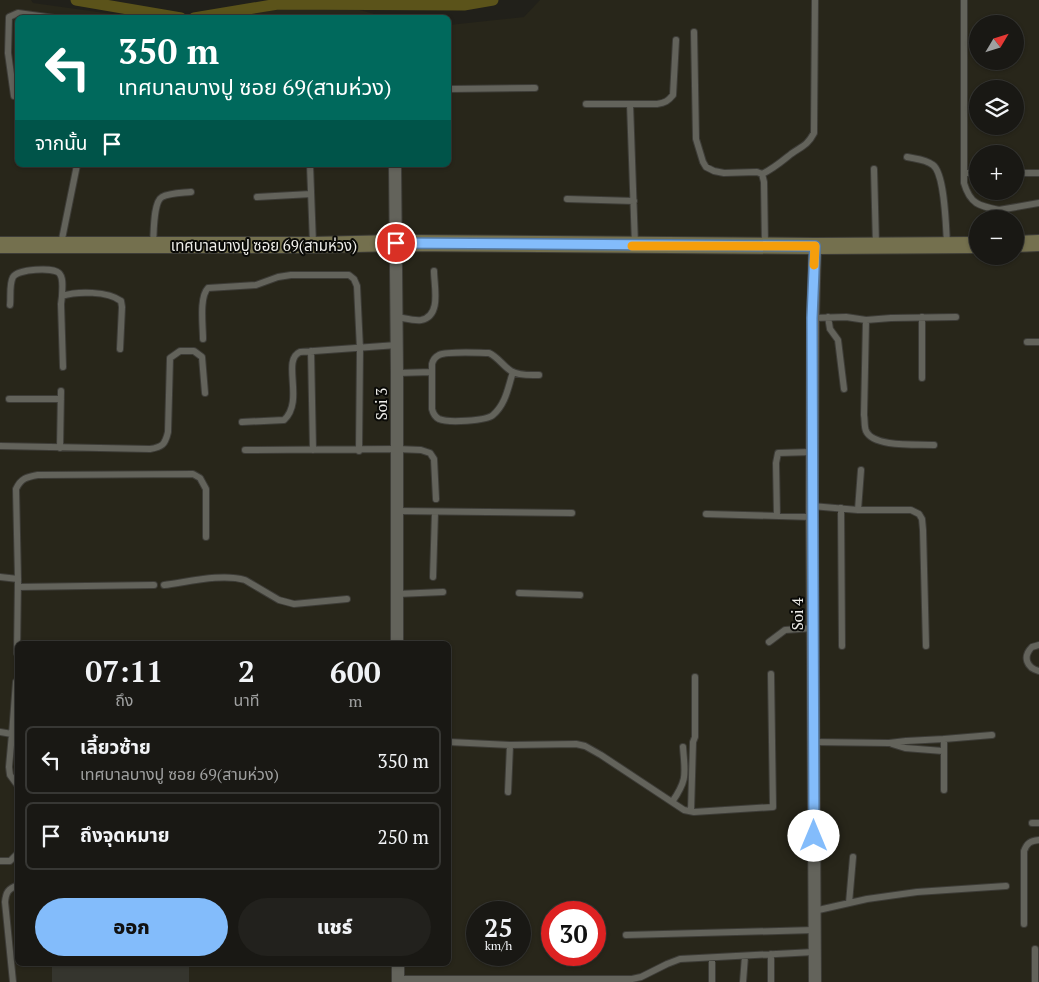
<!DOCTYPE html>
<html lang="th">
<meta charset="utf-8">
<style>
body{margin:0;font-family:"PT Serif","Noto Sans Thai",serif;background:#22211d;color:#f1f3f6;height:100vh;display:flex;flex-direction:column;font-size:19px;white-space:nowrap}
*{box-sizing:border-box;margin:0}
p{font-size:16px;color:#9fa0a0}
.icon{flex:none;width:28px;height:28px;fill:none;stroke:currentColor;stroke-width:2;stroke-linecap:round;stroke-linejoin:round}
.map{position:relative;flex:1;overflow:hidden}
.sheet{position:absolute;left:15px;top:641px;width:436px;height:325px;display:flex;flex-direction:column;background:#191814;border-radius:8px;box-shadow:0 1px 4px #0004,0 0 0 1px #373734}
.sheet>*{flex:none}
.hud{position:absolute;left:15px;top:15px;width:436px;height:152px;border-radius:8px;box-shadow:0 1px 4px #0004,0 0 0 1px #373734;background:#00695c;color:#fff;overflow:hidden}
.needle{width:32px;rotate:52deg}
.controls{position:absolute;left:969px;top:15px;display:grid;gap:10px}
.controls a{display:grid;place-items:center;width:55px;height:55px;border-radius:50%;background:#191814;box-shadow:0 1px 4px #0004,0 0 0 1px #373734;font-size:25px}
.speed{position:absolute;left:466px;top:901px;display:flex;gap:10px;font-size:25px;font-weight:700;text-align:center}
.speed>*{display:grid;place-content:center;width:65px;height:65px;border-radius:50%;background:#191814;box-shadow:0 1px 4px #0004,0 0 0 1px #373734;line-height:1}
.speed small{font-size:12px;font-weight:400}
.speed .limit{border:8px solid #d22;background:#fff;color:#111}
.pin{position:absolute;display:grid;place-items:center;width:42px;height:42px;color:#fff;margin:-21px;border:2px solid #fff;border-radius:50%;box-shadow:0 1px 5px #0007}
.me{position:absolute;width:55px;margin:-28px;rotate:0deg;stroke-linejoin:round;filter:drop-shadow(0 0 4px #0008)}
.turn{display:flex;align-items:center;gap:18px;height:105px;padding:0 20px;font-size:22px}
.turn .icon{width:65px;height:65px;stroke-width:2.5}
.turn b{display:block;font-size:35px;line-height:42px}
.then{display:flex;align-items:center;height:48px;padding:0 20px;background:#0003;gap:10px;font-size:19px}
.eta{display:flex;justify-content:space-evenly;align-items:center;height:85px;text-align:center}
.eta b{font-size:30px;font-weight:800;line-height:35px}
.cta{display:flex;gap:10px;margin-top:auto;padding:10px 20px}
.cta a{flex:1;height:58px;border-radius:30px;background:#83bcfb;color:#111;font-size:20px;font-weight:800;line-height:58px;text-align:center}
.cta a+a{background:#22211d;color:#f1f3f6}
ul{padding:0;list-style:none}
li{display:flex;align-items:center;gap:15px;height:68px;margin:0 10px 8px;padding:0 10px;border:2px solid #373734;border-radius:8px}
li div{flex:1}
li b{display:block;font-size:19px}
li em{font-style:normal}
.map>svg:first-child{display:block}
</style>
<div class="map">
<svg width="1039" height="982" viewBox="0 0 1039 982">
<rect width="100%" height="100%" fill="#21201a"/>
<!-- built -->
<path fill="#28261a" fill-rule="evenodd" d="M0,0h31l2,3 101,14 -116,1v147h431v-140l75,-8 16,-17h499v982h-1039zM978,24h37v37h-37zM978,89h37v37h-37zM978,154h37v37h-37zM978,219h37v37h-37zM18,644h431v320h-431zM478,912h42v43h-42zM552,912h43v43h-43z
M335,3l50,14h-170l62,-7z"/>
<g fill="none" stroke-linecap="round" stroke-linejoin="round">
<!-- canal -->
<path stroke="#5b531a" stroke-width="11" d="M76,0l105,18
M194,18l84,-14 186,1 29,-5"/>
</g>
<!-- building -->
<path fill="#35352e" d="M52,964h137v18h-137z"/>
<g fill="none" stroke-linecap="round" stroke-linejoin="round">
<defs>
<path id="lane" d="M964,0v183c6,21 15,23 35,27l-1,9
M694,32l2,107 7,23 3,5 8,4 10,2 33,-1 5,2 2,8 1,64
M449,89l86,-1
M14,96l-6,-43 1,-36 9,-4 36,5
M586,104h71c8,-1 11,-3 16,-9l3,-55
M630,104l5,141
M907,157c9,2 18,2 26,8 12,9 13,63 14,79
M310,165l3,79
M874,169l2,76
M964,173h14
M1015,173h24
M762,174c11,-5 19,-12 29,-20 11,-8 16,-8 23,-21l1,-133
M257,197l54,-3
M567,199l67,2
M999,210l40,-7
M61,244l16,-79
M153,244c1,-11 0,-42 9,-47 7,-4 20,-4 29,-5
M10,305c1,-8 -1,-21 3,-28 5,-8 40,-10 46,-4 5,5 3,16 3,23
M397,317c7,1 17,4 24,3 21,-4 13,-34 13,-49
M828,317l2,12 8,11 6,49
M813,318l33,-1 20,3 -2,95c1,5 0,11 2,16 8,17 52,13 68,14
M866,320l25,-2 65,-1
M203,339c0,-13 -4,-42 5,-51l48,-3 22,-8 13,-2h58l5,4 3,7 3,63 -1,102
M1027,342h12
M311,351l2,99
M63,367l-2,-63 1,-8c15,-5 46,-5 59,5l1,6 -2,42
M513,372c-5,15 -7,32 -20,43 -7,6 -45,8 -54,4 -4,-2 -6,-6 -7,-10v-45c1,-4 3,-7 7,-9 9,-4 39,-2 50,-2 9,4 14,13 22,18 8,5 20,4 28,4
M397,373l35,-1
M922,378v-61
M9,399h52
M242,422l42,-2c21,-19 -3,-60 16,-68l97,-7
M0,446l150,3c12,-2 15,-4 18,-17l2,-74 10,-7h14l8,6 3,36
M60,448l1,-57
M245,450l152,-1 24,1 9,3 4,6 2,40
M812,506l46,4h53l8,4 3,5 1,11 3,116
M841,508l1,138
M858,510l3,-40
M397,511l175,2
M706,514l107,3
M777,516l-1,-53 2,-10 34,-1
M0,577l18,2 -1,74
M433,577l2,-65
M18,579l-2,-90c5,-11 11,-12 22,-14l155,-1 7,4 6,11v48
M164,585c24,-3 58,-12 81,-5l34,20 15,4 53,-5
M18,587l136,-2
M519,593l61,2
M397,594l46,-2
M769,642l16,-12 28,-2
M1039,645l-7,2c-10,10 -5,21 7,24
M0,732l12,2 -3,33 1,8 8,11
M12,734l4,-52
M449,742l61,3 66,-1 9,2 16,9 83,55 10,2 79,-5 -2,-133
M813,742l76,1 17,-2 38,-2
M892,744l13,4 38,3
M944,790v-51l48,-4
M508,792l2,-47
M672,802c16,-23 13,-28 11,-55
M691,811l2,-69 2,-5v-60
M1032,823h7
M0,861h10l8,-8
M849,903l4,-46
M814,911l53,-12 50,-7 89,-6
M1024,924v-73c3,-8 6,-10 15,-11
M626,935l188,-5
M712,958v24
M398,979h144
M13,982l-8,-80c1,-10 3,-13 13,-17
M542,982v-3h90l9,-2 26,-13 13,-5 134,-7
M743,982l2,-26
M771,982v-28
M1035,982v-33"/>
<path id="street" d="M395,165l2,208v271
M398,964v18
M815,982l-3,-476 1,-188 2,-72"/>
<path id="secondary" d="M1015,244l24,-1
M0,245h313l83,-2 419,3 163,-1"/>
</defs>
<!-- lane casing -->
<use href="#lane" stroke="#3d3c37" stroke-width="8"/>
<!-- street casing -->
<use href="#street" stroke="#3d3c37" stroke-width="14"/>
<!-- secondary casing -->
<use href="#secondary" stroke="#3d3c37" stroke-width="18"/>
<!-- lane -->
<use href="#lane" stroke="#63635b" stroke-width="6"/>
<!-- street -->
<use href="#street" stroke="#63635b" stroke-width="12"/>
<!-- secondary -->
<use href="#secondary" stroke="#74704e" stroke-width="16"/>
</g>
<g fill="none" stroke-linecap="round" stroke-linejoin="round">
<defs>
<path id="route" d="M396,243l419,3 -3,72 2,518"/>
</defs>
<!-- route casing -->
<use href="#route" stroke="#557aa3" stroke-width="12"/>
<!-- route -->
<use href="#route" stroke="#83bcfb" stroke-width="9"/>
<!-- slow -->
<path stroke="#f59e0b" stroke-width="9" d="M632,246h183l-1,19"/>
</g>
<g text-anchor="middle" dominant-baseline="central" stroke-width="4" stroke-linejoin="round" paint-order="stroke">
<!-- street labels -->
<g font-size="15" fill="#efeeea" stroke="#0a0a07">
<text x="264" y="245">เทศบาลบางปู ซอย 69(สามห่วง)</text>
<text transform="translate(381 404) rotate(-90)">Soi 3</text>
<text transform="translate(797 614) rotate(-90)">Soi 4</text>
</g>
</g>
</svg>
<div class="controls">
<a><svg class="needle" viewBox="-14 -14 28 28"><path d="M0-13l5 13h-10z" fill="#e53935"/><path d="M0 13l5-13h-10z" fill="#9fa0a0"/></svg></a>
<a><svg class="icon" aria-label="layers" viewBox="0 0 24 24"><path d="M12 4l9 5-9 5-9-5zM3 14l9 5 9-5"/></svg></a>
<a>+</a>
<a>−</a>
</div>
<div class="speed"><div>25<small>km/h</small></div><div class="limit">30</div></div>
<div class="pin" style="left:396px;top:243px;background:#d93025"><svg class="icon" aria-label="arrive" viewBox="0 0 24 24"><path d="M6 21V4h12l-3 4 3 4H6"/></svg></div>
<svg class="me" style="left:814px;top:836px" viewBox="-20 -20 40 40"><circle r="19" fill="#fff"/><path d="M0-13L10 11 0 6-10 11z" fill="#83bcfb"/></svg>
<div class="hud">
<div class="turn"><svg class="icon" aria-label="left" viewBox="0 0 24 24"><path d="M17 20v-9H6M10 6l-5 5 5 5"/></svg><div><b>350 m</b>เทศบาลบางปู ซอย 69(สามห่วง)</div></div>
<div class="then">จากนั้น<svg class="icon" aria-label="arrive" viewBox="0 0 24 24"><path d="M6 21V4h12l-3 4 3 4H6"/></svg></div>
</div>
<section class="sheet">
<div class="eta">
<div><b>07:11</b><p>ถึง</p></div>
<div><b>2</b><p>นาที</p></div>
<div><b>600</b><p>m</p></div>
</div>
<ul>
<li><svg class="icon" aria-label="left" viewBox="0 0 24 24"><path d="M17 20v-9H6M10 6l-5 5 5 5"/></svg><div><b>เลี้ยวซ้าย</b><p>เทศบาลบางปู ซอย 69(สามห่วง)</p></div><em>350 m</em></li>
<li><svg class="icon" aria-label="arrive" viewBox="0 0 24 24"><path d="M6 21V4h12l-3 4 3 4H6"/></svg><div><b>ถึงจุดหมาย</b></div><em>250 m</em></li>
</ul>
<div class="cta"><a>ออก</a><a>แชร์</a></div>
</section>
</div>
